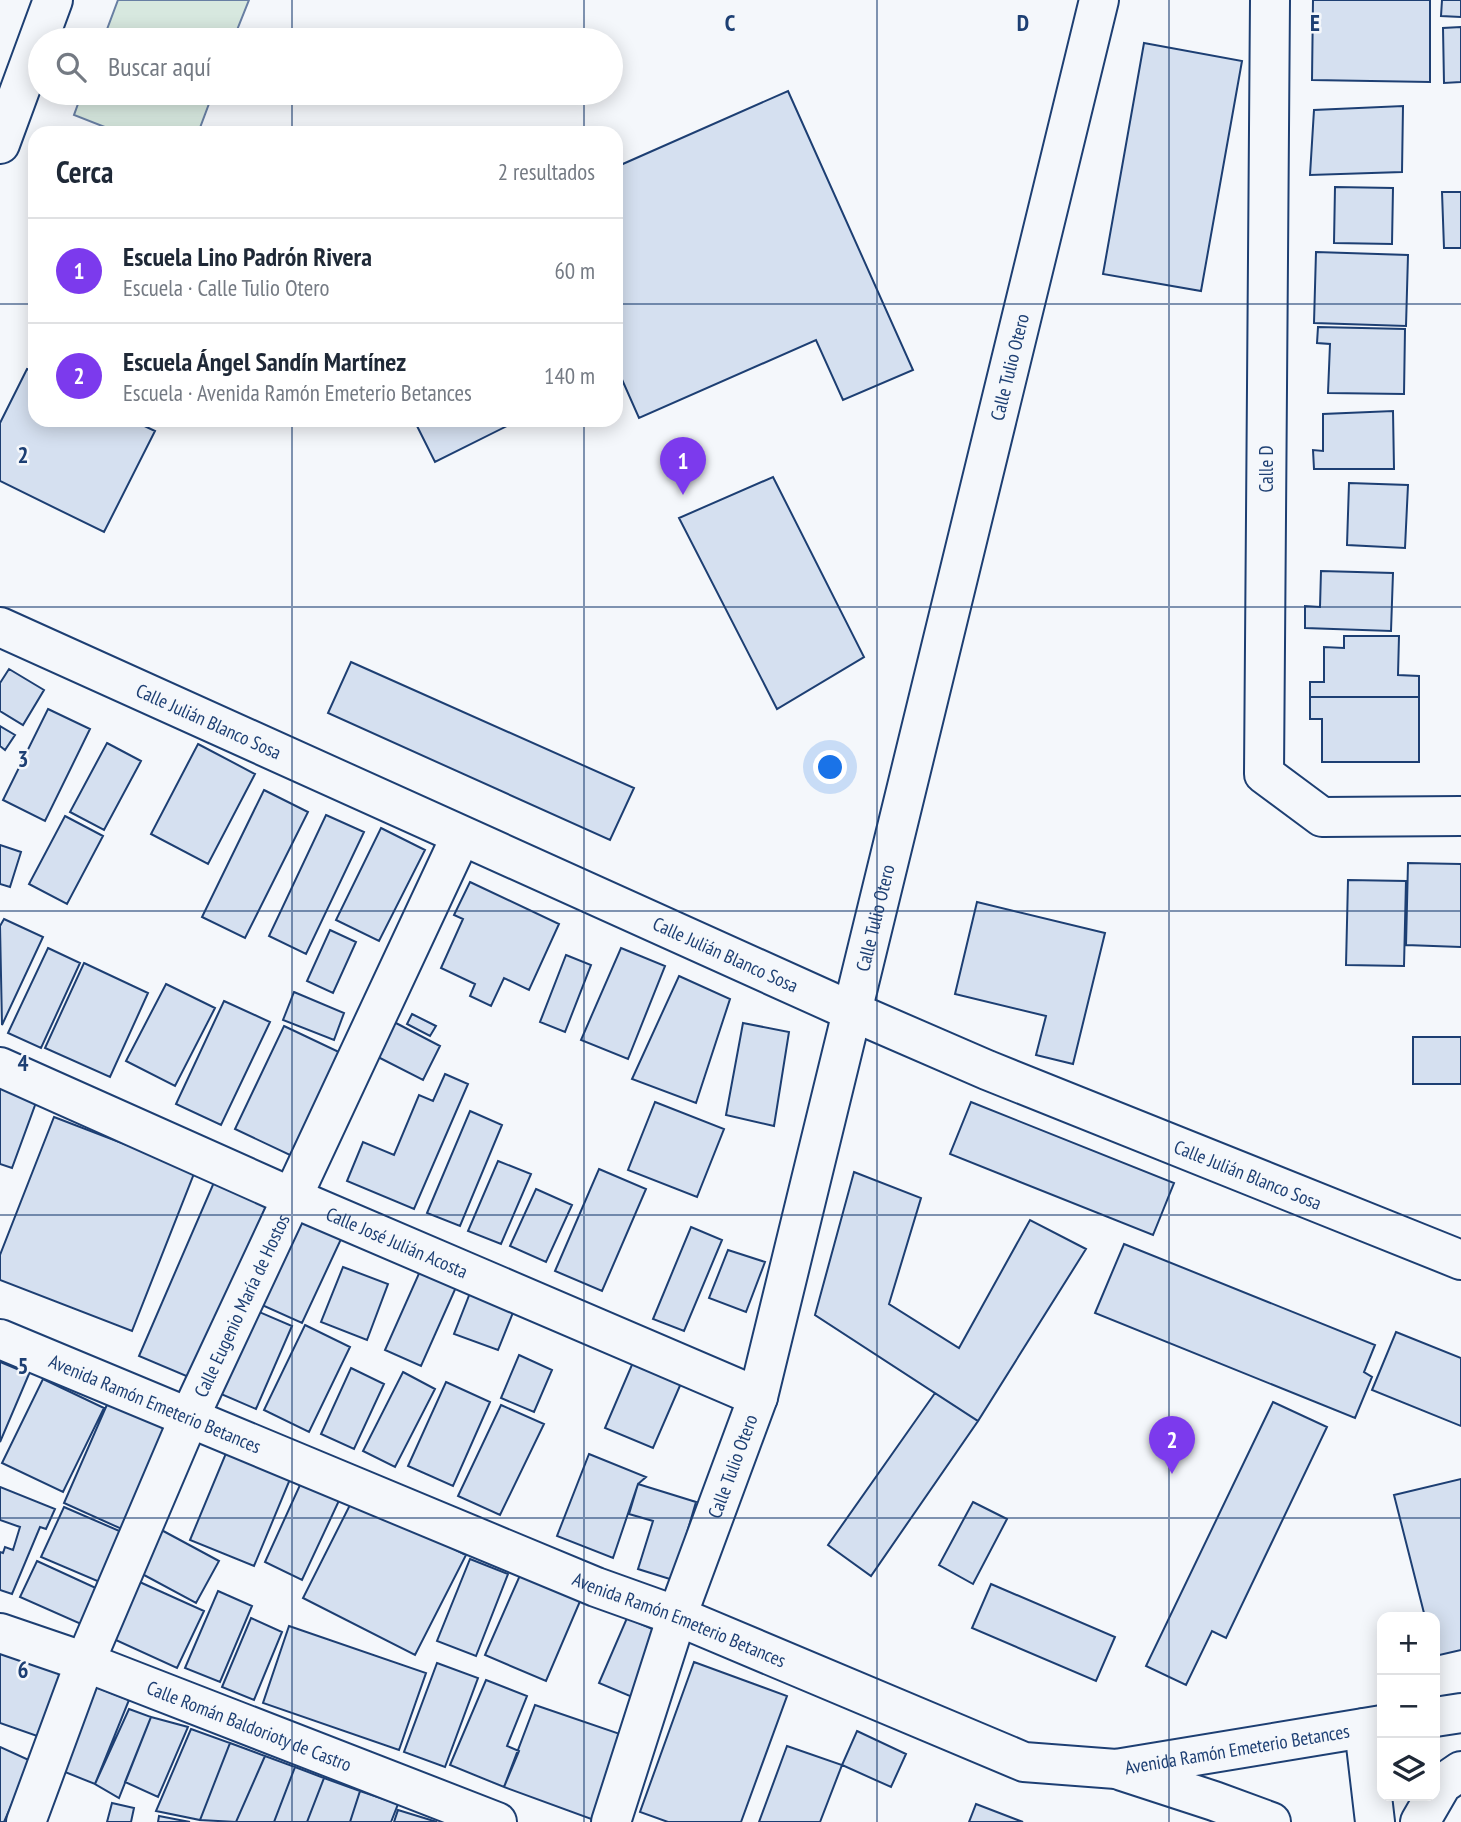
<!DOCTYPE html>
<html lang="es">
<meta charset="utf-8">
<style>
body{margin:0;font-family:"PT Sans Narrow",sans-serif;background:#f2f2f3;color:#1f2937}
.controls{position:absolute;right:21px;bottom:21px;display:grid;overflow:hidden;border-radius:14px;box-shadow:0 4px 18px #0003}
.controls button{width:63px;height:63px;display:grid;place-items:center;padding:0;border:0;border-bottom:2px solid #e0e1e3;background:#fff;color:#1f2937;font:35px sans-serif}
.you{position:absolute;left:831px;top:768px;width:24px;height:24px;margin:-18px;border:5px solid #fff;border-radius:50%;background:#1a73e8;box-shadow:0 0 0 10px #1a73e833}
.badge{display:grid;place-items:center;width:46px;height:46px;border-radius:50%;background:#7c3aed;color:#fff;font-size:23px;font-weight:700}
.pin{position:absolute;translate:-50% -58px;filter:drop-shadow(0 2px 4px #0008)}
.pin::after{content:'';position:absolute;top:37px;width:24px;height:21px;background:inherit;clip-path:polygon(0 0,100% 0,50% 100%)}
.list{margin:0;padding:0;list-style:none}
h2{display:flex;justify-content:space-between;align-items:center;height:91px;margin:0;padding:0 28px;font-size:30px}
h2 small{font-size:23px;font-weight:400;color:#747a83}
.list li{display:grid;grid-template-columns:46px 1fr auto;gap:21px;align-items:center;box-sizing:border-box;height:105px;padding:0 28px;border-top:2px solid #e0e1e3}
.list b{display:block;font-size:26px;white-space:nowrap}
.list p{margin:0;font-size:23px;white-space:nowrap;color:#747a83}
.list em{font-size:23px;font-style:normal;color:#747a83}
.icon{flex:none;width:38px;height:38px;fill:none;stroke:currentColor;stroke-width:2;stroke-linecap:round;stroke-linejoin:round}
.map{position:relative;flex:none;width:1461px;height:1822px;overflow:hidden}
.search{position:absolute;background:#fff;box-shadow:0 4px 18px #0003;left:28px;top:28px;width:595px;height:77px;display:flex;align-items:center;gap:18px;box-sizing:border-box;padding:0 24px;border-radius:38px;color:#747a83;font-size:26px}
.panel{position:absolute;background:#fff;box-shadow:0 4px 18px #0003;left:28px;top:126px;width:595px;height:301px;border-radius:21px}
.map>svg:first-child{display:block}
</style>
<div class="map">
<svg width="1461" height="1822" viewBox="0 0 1461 1822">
<rect width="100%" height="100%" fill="#f4f7fb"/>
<path fill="#d7e8df" stroke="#687fa3" stroke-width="2" d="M 118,0 L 249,0 L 233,40 L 103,40 Z
M 82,93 L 213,93 L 198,133 L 120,133 L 74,115 Z"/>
<path fill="#d5e0f0" stroke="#1d3f73" stroke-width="2" d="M 1313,0 L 1430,0 L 1430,82 L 1312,80 Z
M 1442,0 L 1461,0 L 1461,17 L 1441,16 Z
M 1461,27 L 1461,82 L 1444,83 L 1443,28 Z
M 1144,43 L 1242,61 L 1201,291 L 1103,274 Z
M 788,91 L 913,370 L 843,400 L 816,340 L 639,418 L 616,366 L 616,167 Z
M 1403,106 L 1402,172 L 1310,175 L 1314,110 Z
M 1335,187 L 1393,188 L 1392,244 L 1334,243 Z
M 1442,192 L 1461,192 L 1461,248 L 1444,248 Z
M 1316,252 L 1408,255 L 1406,326 L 1314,323 Z
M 1318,327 L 1405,329 L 1404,394 L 1328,393 L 1330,344 L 1317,343 Z
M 27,369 L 35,372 L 35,420 L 132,420 L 155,431 L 104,532 L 0,481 L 0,423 Z
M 1393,411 L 1394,469 L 1314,469 L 1313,450 L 1323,451 L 1323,414 Z
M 414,420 L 519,420 L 435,462 Z
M 773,477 L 864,657 L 777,709 L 679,518 Z
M 1349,483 L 1408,485 L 1405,548 L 1347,545 Z
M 1321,571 L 1393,573 L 1391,631 L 1305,628 L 1305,606 L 1320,607 Z
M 1344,636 L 1399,636 L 1398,675 L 1419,676 L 1419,697 L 1310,697 L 1310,682 L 1324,682 L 1324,647 L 1344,648 Z
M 351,662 L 634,788 L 610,840 L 328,713 Z
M 9,669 L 44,690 L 23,725 L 0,711 L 0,683 Z
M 1310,697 L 1419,697 L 1419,762 L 1322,762 L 1322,719 L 1310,719 Z
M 48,709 L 90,729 L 45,821 L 3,800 Z
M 0,726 L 15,735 L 5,750 L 0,746 Z
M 107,743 L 141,761 L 104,830 L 70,812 Z
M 198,744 L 255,774 L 208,864 L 151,834 Z
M 264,790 L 308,812 L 245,938 L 202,917 Z
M 326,815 L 364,832 L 306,954 L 269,936 Z
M 65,816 L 103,836 L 67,904 L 29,884 Z
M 381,828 L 425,850 L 379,941 L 336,920 Z
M 0,845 L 21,852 L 10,887 L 0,884 Z
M 1408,863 L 1461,864 L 1461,947 L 1406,945 Z
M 1348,880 L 1406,881 L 1404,966 L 1346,965 Z
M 470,882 L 559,924 L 529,990 L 504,978 L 491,1006 L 470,996 L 475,984 L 441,968 L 463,919 L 454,915 Z
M 977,902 L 1105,933 L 1073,1064 L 1036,1055 L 1046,1016 L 955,994 Z
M 4,919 L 43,937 L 2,1025 L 0,926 Z
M 330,930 L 356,942 L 333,993 L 307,981 Z
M 48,948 L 80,963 L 41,1048 L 8,1033 Z
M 621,948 L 665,966 L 628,1059 L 581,1040 Z
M 566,955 L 591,965 L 565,1032 L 540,1022 Z
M 84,963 L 148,993 L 110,1077 L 45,1048 Z
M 679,976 L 730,999 L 696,1103 L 632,1079 Z
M 166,984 L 215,1008 L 175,1086 L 126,1061 Z
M 294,992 L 344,1013 L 334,1040 L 283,1020 Z
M 224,1001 L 270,1022 L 221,1125 L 176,1104 Z
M 412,1014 L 436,1026 L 430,1036 L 407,1024 Z
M 394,1022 L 440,1046 L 423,1080 L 376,1056 Z
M 743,1023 L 789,1032 L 774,1126 L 726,1115 Z
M 284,1026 L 341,1053 L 292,1156 L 235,1129 Z
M 1413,1037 L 1461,1037 L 1461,1084 L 1413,1084 Z
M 445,1074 L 468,1084 L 414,1209 L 347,1181 L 363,1142 L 394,1155 L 419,1095 L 433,1101 Z
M 0,1084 L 38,1097 L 12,1168 L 0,1164 Z
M 655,1102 L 724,1129 L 697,1197 L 628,1170 Z
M 971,1102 L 1174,1183 L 1153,1235 L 950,1154 Z
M 470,1111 L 502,1125 L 460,1226 L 427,1213 Z
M 54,1117 L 195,1171 L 132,1331 L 0,1280 L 0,1255 Z
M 498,1161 L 531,1174 L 501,1244 L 468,1231 Z
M 599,1169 L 646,1189 L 602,1291 L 555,1271 Z
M 854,1172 L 921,1198 L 889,1304 L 959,1348 L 1030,1220 L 1086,1249 L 978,1421 L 815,1315 Z
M 215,1180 L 268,1202 L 191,1378 L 139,1356 Z
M 536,1189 L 572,1205 L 546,1262 L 510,1246 Z
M 293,1215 L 342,1237 L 302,1323 L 253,1301 Z
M 691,1227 L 722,1240 L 684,1331 L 653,1319 Z
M 1124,1244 L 1375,1345 L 1364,1372 L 1372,1377 L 1355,1418 L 1095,1313 Z
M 728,1250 L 765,1262 L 746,1312 L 709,1298 Z
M 343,1267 L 388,1284 L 367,1340 L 321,1322 Z
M 421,1269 L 457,1285 L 421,1366 L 385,1350 Z
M 470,1293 L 514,1310 L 498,1350 L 454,1334 Z
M 250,1308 L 292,1326 L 256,1409 L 214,1391 Z
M 305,1325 L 350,1347 L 309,1432 L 264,1410 Z
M 1396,1332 L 1461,1358 L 1461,1426 L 1372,1390 Z
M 519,1355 L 552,1370 L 534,1412 L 501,1398 Z
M 634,1360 L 682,1381 L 653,1448 L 605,1428 Z
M 0,1362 L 29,1374 L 0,1442 Z
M 351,1368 L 384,1384 L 354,1449 L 321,1434 Z
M 403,1372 L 435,1389 L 395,1467 L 363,1451 Z
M 43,1379 L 104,1408 L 63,1492 L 2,1463 Z
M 446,1382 L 490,1402 L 453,1486 L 408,1466 Z
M 935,1393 L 978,1421 L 871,1576 L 828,1545 Z
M 109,1400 L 170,1427 L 124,1530 L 64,1503 Z
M 1273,1402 L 1327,1427 L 1226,1638 L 1212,1631 L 1186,1685 L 1146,1666 Z
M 501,1405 L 544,1424 L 500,1515 L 458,1496 Z
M 229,1446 L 293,1472 L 254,1566 L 190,1540 Z
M 589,1454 L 646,1477 L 638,1484 L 613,1558 L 557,1536 Z
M 305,1474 L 343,1492 L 302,1580 L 265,1562 Z
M 1461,1479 L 1461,1650 L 1435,1656 L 1435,1617 L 1425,1617 L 1394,1495 Z
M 638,1484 L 696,1502 L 673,1580 L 638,1569 L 653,1521 L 629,1514 Z
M 0,1487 L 55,1509 L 46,1529 L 40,1527 L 12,1594 L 0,1590 L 0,1552 L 3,1553 L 5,1547 L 13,1550 L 20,1527 L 0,1520 Z
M 353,1499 L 466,1555 L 415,1655 L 303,1598 Z
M 973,1502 L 1007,1519 L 973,1584 L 939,1565 Z
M 64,1507 L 124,1533 L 102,1583 L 41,1557 Z
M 154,1526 L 219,1561 L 196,1603 L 131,1568 Z
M 470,1559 L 508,1574 L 476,1656 L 437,1641 Z
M 37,1561 L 98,1589 L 81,1624 L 20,1597 Z
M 521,1573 L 581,1599 L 546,1681 L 485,1655 Z
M 133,1579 L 204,1611 L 177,1668 L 107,1636 Z
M 991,1584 L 1115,1637 L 1096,1681 L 972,1628 Z
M 218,1591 L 252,1606 L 220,1682 L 185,1668 Z
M 251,1618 L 282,1632 L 254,1700 L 222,1687 Z
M 627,1618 L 664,1634 L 637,1699 L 599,1683 Z
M 289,1626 L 426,1673 L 399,1750 L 263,1703 Z
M 0,1648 L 63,1670 L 40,1737 L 0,1723 Z
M 694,1662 L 787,1696 L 741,1822 L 668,1822 L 640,1812 Z
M 437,1663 L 478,1678 L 445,1767 L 404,1752 Z
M 486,1680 L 527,1696 L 507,1746 L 519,1751 L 504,1787 L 450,1765 Z
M 88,1684 L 129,1700 L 95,1784 L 55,1768 Z
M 535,1705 L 623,1735 L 594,1820 L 504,1787 Z
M 129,1709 L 151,1717 L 119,1798 L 95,1784 Z
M 151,1717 L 188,1727 L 158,1797 L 125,1782 Z
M 191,1729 L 230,1743 L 200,1820 L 156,1811 Z
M 857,1731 L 906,1754 L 891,1787 L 842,1765 Z
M 230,1743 L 265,1756 L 236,1822 L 200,1820 Z
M 787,1746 L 842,1765 L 820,1822 L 759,1822 Z
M 0,1747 L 31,1761 L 4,1822 L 0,1822 Z
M 265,1756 L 295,1767 L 274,1822 L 236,1822 Z
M 295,1767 L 324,1778 L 307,1822 L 274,1822 Z
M 324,1778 L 360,1791 L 350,1822 L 307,1822 Z
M 360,1791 L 398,1804 L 391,1822 L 350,1822 Z
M 112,1803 L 134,1808 L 131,1822 L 107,1822 Z
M 976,1804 L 1023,1822 L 969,1822 Z
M 398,1810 L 437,1822 L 394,1822 Z
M 159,1816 L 190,1822 L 158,1822 Z"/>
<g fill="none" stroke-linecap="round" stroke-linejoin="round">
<defs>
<g id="minor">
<path d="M 1270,0 L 1264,774 L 1322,817 L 1461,816"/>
<path d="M 0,144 L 53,0"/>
<path id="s1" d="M 0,627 L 851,1011 L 987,1070 L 1461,1260"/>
<path id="s2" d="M 0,1067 L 291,1197 L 758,1397"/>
<path id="s3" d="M 0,1339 L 596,1587 L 677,1616 L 1024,1762 L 1116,1769 L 1382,1725"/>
<path id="s4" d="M 0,1633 L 85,1662 L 497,1822"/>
<path d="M 1435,1717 L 1461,1713"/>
<path d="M 1364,1728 L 1375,1822"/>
<path d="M 1122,1771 L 1214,1801 L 1271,1822"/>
<path id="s5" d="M 26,1822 L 85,1662 L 189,1418 L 461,836"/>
<path id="s6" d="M 611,1822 L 677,1616 L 758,1397 L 1099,0"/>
<path d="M 1420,1822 L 1442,1784 L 1461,1771"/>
</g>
</defs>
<use href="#minor" stroke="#1d3f73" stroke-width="42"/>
<use href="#minor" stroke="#f4f7fb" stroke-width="38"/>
</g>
<path fill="none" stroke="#1d3f73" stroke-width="2" stroke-opacity="0.55" d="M 292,0 L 292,40M 584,0 L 584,40M 877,0 L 877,1822M 1169,0 L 1169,1822M 292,93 L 292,133M 584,93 L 584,133M 0,304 L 35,304M 616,304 L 1461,304M 292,420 L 292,1822M 584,420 L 584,1822M 0,607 L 1461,607M 0,911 L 1461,911M 0,1215 L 1461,1215M 0,1518 L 1461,1518"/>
<g text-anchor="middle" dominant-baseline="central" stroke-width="5" stroke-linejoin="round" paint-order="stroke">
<g font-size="19" fill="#1d3f73" stroke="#f4f7fb">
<text stroke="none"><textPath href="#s6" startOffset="1510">Calle Tulio Otero</textPath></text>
<text transform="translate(1266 469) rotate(-90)">Calle D</text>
<text stroke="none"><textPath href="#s1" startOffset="229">Calle Julián Blanco Sosa</textPath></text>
<text stroke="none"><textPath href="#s6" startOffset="943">Calle Tulio Otero</textPath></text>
<text stroke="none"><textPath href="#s1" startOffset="796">Calle Julián Blanco Sosa</textPath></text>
<text stroke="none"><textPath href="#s1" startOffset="1363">Calle Julián Blanco Sosa</textPath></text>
<text stroke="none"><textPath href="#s2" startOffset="434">Calle José Julián Acosta</textPath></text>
<text stroke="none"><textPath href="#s5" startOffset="560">Calle Eugenio María de Hostos</textPath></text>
<text stroke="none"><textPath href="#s3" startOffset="168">Avenida Ramón Emeterio Betances</textPath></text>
<text stroke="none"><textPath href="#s6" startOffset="376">Calle Tulio Otero</textPath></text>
<text stroke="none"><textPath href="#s3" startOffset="735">Avenida Ramón Emeterio Betances</textPath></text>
<text stroke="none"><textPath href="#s4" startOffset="266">Calle Román Baldorioty de Castro</textPath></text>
<text stroke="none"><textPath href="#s3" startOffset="1323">Avenida Ramón Emeterio Betances</textPath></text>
</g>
</g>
<g font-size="23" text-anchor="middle" font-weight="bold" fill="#1d3f73" stroke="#f4f7fb" stroke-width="5" stroke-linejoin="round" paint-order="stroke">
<text x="730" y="31">C</text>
<text x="1023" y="31">D</text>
<text x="1315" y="31">E</text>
<text x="23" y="463">2</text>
<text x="23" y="767">3</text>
<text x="23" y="1071">4</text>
<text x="23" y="1374">5</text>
<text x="23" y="1678">6</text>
</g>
</svg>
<div class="controls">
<button>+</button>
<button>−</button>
<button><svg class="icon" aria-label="layers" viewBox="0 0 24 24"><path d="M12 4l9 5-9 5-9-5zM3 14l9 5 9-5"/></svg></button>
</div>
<div class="you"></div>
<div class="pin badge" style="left:683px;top:495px">1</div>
<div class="pin badge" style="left:1172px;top:1474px">2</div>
<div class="search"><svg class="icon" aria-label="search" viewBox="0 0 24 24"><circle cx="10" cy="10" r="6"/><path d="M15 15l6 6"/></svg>Buscar aquí</div>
<section class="panel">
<h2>Cerca<small>2 resultados</small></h2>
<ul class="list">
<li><span class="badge">1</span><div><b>Escuela Lino Padrón Rivera</b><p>Escuela · Calle Tulio Otero</p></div><em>60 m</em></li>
<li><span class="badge">2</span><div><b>Escuela Ángel Sandín Martínez</b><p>Escuela · Avenida Ramón Emeterio Betances</p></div><em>140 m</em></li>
</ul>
</section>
</div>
